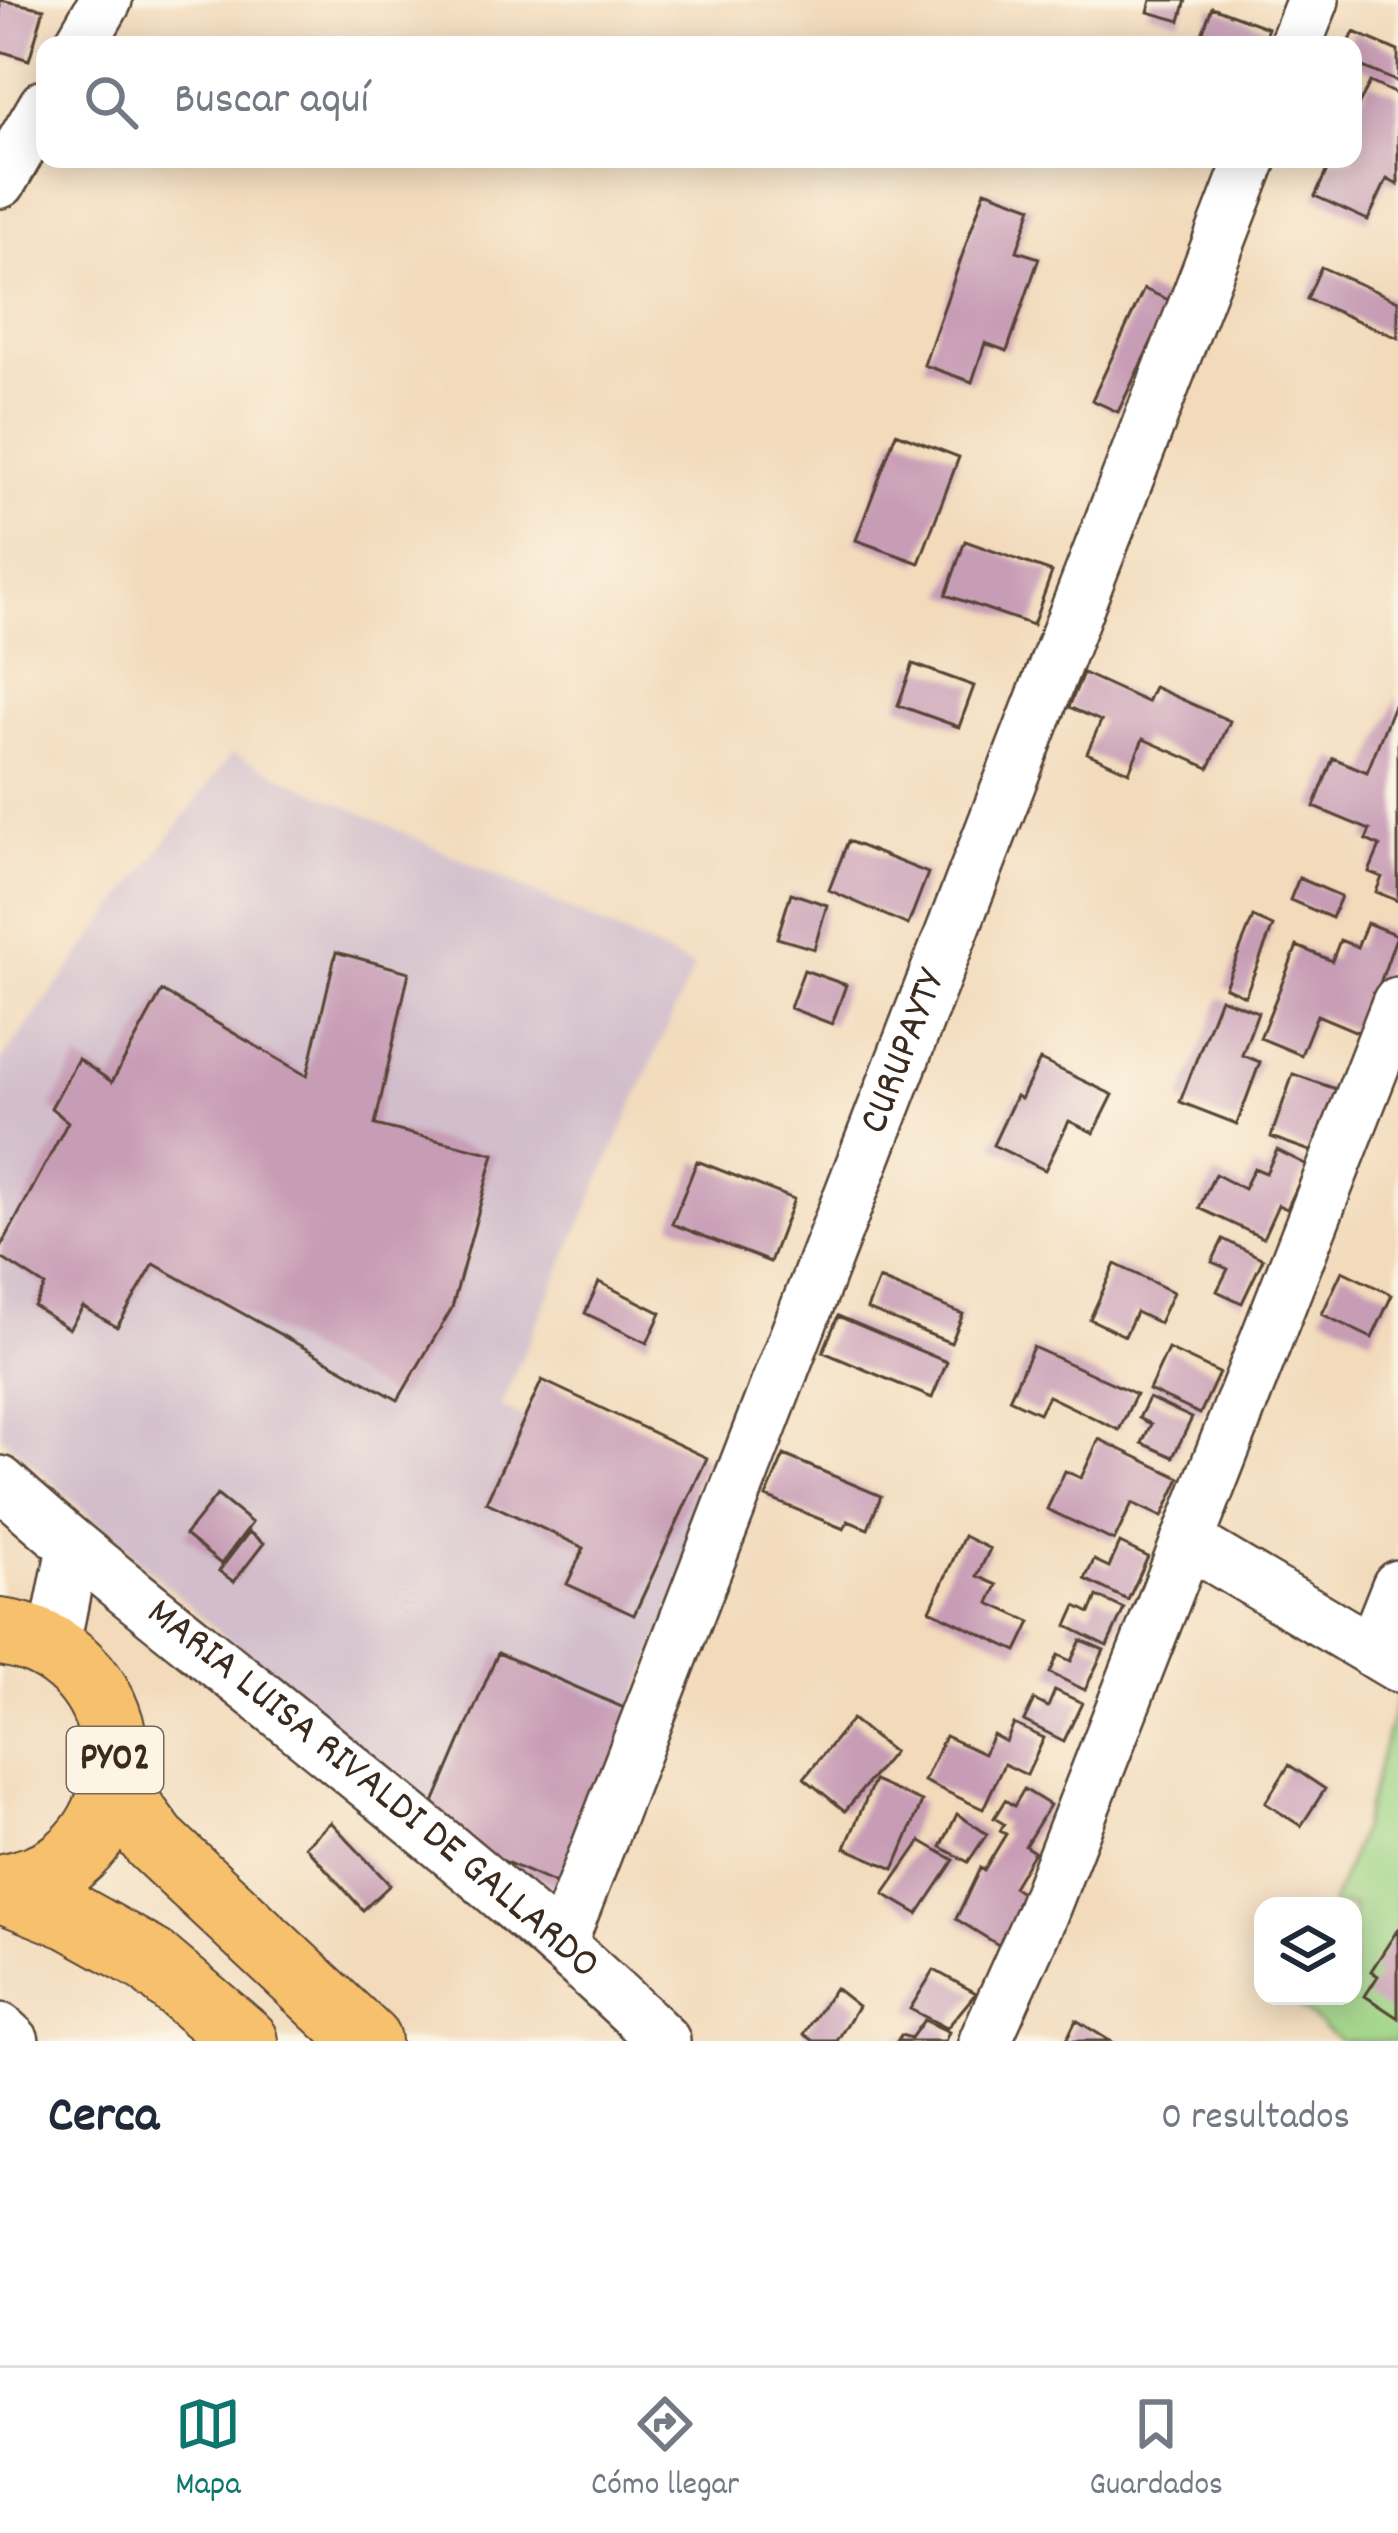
<!DOCTYPE html>
<html lang="es">
<meta charset="utf-8">
<style>
body{margin:0;font-family:Dekko,sans-serif;background:#f6f6f7;color:#1f2937}
.controls{position:absolute;right:36px;bottom:36px;display:grid;overflow:hidden;border-radius:24px;box-shadow:0 6px 30px #0003}
.controls button{width:108px;height:108px;display:grid;place-items:center;padding:0;border:0;border-bottom:3px solid #e0e1e3;background:#fff;color:#1f2937;font:60px sans-serif}
.list{margin:0;padding:0;list-style:none}
h2{display:flex;justify-content:space-between;align-items:center;height:156px;margin:0;padding:0 48px;font-size:51px}
h2 small{font-size:39px;font-weight:400;color:#747a83}
.icon{flex:none;width:66px;height:66px;fill:none;stroke:currentColor;stroke-width:2;stroke-linecap:round;stroke-linejoin:round}
.map{position:relative;flex:none;width:1398px;height:2041px;overflow:hidden}
.search{position:absolute;background:#fff;box-shadow:0 6px 30px #0003;left:36px;right:36px;top:36px;height:132px;display:flex;align-items:center;gap:30px;box-sizing:border-box;padding:0 42px;border-radius:24px;color:#747a83;font-size:45px}
.sheet{height:324px;background:#fff}
nav{display:flex;justify-content:space-around;align-items:center;box-sizing:border-box;height:168px;border-top:3px solid #e0e1e3;background:#fff;font-size:33px;color:#747a83}
nav a{display:grid;justify-items:center;gap:6px}
nav .on{color:#0f766e}
.map>svg:first-child{display:block}
</style>
<div class="map">
<svg width="1398" height="2041" viewBox="0 0 1398 2041">
<rect width="100%" height="100%" fill="#fcf5e5"/>
<filter id="ink" filterUnits="userSpaceOnUse"><feTurbulence type="fractalNoise" baseFrequency=".00833" numOctaves="2"/><feDisplacementMap in="SourceGraphic" scale="24" xChannelSelector="R" yChannelSelector="G"/><feConvolveMatrix kernelMatrix="1 2 1 2 8 2 1 2 1" color-interpolation-filters="sRGB"/></filter>
<filter id="wash" filterUnits="userSpaceOnUse"><feTurbulence type="fractalNoise" baseFrequency=".004" numOctaves="4" result="noise"/><feDisplacementMap in="SourceGraphic" scale="48" xChannelSelector="R" yChannelSelector="G"/><feGaussianBlur stdDeviation="2.7" result="paint"/><feColorMatrix in="noise" values="0 0 0 0 0 0 0 0 0 0 0 0 0 0 0 0 0 1.4 0 .05"/><feComposite in="paint" operator="in"/></filter>
<g filter="url(#wash)">
<rect width="100%" height="100%" fill="#f2dabb"/>
<path fill="#d1bdcb" d="M 232,753 L 694,967 L 500,1407 L 717,1499 L 544,1925 L 0,1435 L 0,1062 Z"/>
<path fill="#9ed485" stroke="#6c7f52" stroke-width="3" d="M 1398,1695 L 1398,2041 L 1341,2041 L 1292,2002 L 1294,1996 L 1353,1996 L 1353,1906 L 1331,1906 L 1361,1830 Z"/>
<g id="blocks">
<path fill="#c79cb5" d="M 0,0 L 44,9 L 29,60 L 0,51 Z
M 1151,0 L 1186,0 L 1180,21 L 1148,12 Z
M 1212,7 L 1268,28 L 1262,45 L 1198,45 Z
M 1354,32 L 1398,51 L 1398,82 L 1353,63 L 1353,45 L 1348,45 Z
M 1370,82 L 1398,95 L 1398,185 L 1387,179 L 1368,220 L 1315,196 L 1332,159 L 1353,159 L 1353,116 Z
M 985,190 L 1032,207 L 1017,251 L 1039,258 L 1007,351 L 985,343 L 972,382 L 924,365 Z
M 1321,267 L 1398,301 L 1398,338 L 1307,299 Z
M 1144,289 L 1171,301 L 1118,412 L 1092,400 Z
M 896,433 L 959,457 L 919,563 L 856,540 Z
M 965,541 L 1052,572 L 1033,625 L 946,595 Z
M 913,664 L 974,686 L 959,727 L 898,705 Z
M 1083,673 L 1147,702 L 1154,687 L 1230,721 L 1209,768 L 1143,739 L 1129,772 L 1087,753 L 1101,721 L 1069,707 Z
M 1398,695 L 1398,901 L 1376,892 L 1382,877 L 1369,872 L 1380,846 L 1366,840 L 1370,830 L 1314,807 L 1333,758 L 1367,772 Z
M 848,841 L 928,873 L 908,925 L 829,890 Z
M 1299,878 L 1341,896 L 1332,918 L 1290,900 Z
M 791,893 L 827,905 L 814,949 L 777,938 Z
M 1253,917 L 1273,926 L 1245,996 L 1225,987 Z
M 1367,923 L 1397,935 L 1362,1034 L 1317,1015 L 1301,1055 L 1260,1038 L 1297,946 L 1332,961 L 1340,940 L 1357,947 Z
M 336,952 L 409,972 L 375,1125 L 494,1154 L 452,1308 L 398,1400 L 154,1264 L 117,1327 L 83,1307 L 69,1329 L 34,1306 L 45,1286 L 0,1257 L 0,1249 L 68,1122 L 51,1108 L 78,1059 L 112,1082 L 162,991 L 307,1076 Z
M 804,970 L 846,985 L 832,1024 L 790,1008 Z
M 1220,998 L 1258,1012 L 1242,1055 L 1260,1062 L 1237,1124 L 1180,1102 Z
M 1040,1060 L 1113,1095 L 1094,1133 L 1069,1121 L 1045,1170 L 993,1145 L 1016,1096 L 1021,1099 Z
M 1293,1074 L 1336,1089 L 1313,1152 L 1271,1137 Z
M 1277,1150 L 1307,1165 L 1287,1209 L 1278,1205 L 1263,1238 L 1199,1208 L 1215,1174 L 1244,1189 L 1254,1168 L 1266,1173 Z
M 697,1161 L 794,1199 L 770,1262 L 672,1224 Z
M 1223,1239 L 1263,1259 L 1242,1303 L 1217,1291 L 1228,1269 L 1212,1262 Z
M 1115,1264 L 1173,1292 L 1159,1323 L 1136,1312 L 1125,1336 L 1090,1319 Z
M 1342,1271 L 1392,1295 L 1372,1338 L 1322,1314 Z
M 879,1279 L 963,1314 L 951,1343 L 867,1309 Z
M 599,1282 L 661,1313 L 647,1343 L 585,1313 Z
M 838,1316 L 947,1362 L 932,1398 L 823,1352 Z
M 1033,1347 L 1136,1394 L 1119,1430 L 1048,1396 L 1039,1413 L 1009,1399 Z
M 1168,1349 L 1219,1373 L 1200,1414 L 1149,1390 Z
M 542,1380 L 707,1458 L 634,1615 L 567,1584 L 584,1548 L 486,1502 Z
M 1149,1398 L 1192,1418 L 1173,1457 L 1142,1443 L 1151,1424 L 1139,1418 Z
M 1099,1439 L 1180,1478 L 1162,1517 L 1132,1503 L 1114,1541 L 1047,1509 L 1065,1471 L 1081,1478 Z
M 784,1455 L 881,1496 L 868,1529 L 848,1521 L 844,1529 L 766,1497 Z
M 217,1495 L 252,1523 L 221,1564 L 185,1535 Z
M 249,1532 L 264,1543 L 234,1582 L 219,1571 Z
M 964,1536 L 990,1549 L 977,1576 L 997,1585 L 989,1603 L 1031,1622 L 1017,1651 L 930,1610 Z
M 1120,1543 L 1148,1557 L 1128,1600 L 1085,1579 L 1094,1560 L 1109,1567 Z
M 1097,1596 L 1124,1609 L 1107,1646 L 1067,1626 L 1076,1606 L 1090,1613 Z
M 1081,1640 L 1104,1650 L 1085,1690 L 1050,1673 L 1058,1655 L 1071,1661 Z
M 498,1653 L 638,1714 L 563,1887 L 424,1826 Z
M 1055,1690 L 1082,1703 L 1064,1741 L 1024,1721 L 1034,1700 L 1048,1707 Z
M 852,1719 L 893,1752 L 845,1811 L 804,1778 Z
M 1014,1724 L 1044,1738 L 1027,1775 L 1004,1764 L 983,1809 L 924,1781 L 945,1736 L 984,1754 L 993,1735 L 1006,1742 Z
M 1289,1765 L 1325,1789 L 1301,1826 L 1265,1803 Z
M 874,1781 L 922,1802 L 894,1869 L 845,1848 Z
M 1024,1789 L 1050,1805 L 1025,1846 L 1034,1852 L 1013,1887 L 1026,1896 L 1000,1946 L 956,1919 L 980,1868 L 984,1870 L 1006,1834 L 1000,1831 L 1004,1824 L 994,1818 L 1005,1800 L 1014,1806 Z
M 957,1814 L 987,1834 L 968,1862 L 941,1847 Z
M 331,1822 L 390,1885 L 363,1910 L 305,1846 Z
M 921,1841 L 954,1860 L 918,1914 L 884,1894 Z
M 1398,1929 L 1398,2018 L 1365,1996 L 1378,1976 L 1371,1971 Z
M 934,1970 L 976,1993 L 947,2028 L 910,2009 Z
M 835,1988 L 858,2006 L 837,2041 L 814,2041 L 804,2034 Z
M 924,2020 L 949,2032 L 945,2041 L 897,2041 L 901,2035 L 911,2038 Z
M 1076,2020 L 1110,2041 L 1066,2041 Z"/>
</g>
</g>
<g filter="url(#ink)">
<use href="#blocks" fill-opacity="0" stroke="#564436" stroke-width="3"/>
<g fill="none" stroke-linecap="round" stroke-linejoin="round">
<defs>
<g id="minor">
<path d="M 80,45 L 106,0"/>
<path d="M 1295,45 L 1313,0"/>
<path d="M 0,182 L 45,105"/>
<path id="s1" d="M 0,1482 C 90,1564 187,1637 282,1714 C 412,1819 544,1925 664,2041"/>
<path d="M 1187,1541 L 1398,1666"/>
<path d="M 53,1649 L 73,1548"/>
<path d="M 1372,1651 L 1398,1586"/>
<path id="s2" d="M 560,1945 L 1251,159"/>
<path d="M 0,2029 L 13,2041"/>
<path d="M 985,2041 L 1039,1920 L 1398,1003"/>
</g>
<path id="highway" d="M 0,1632 C 114,1646 157,1787 68,1861 C 48,1877 24,1883 0,1888
M 116,1773 L 131,1810 L 155,1842 L 367,2041
M 0,1888 L 70,1916 L 151,1961 L 245,2041"/>
</defs>
<use href="#minor" stroke="#564436" stroke-width="56"/>
<use href="#highway" stroke="#564436" stroke-width="70"/>
<use href="#minor" stroke="#fff" stroke-width="51"/>
<use href="#highway" stroke="#f7c06c" stroke-width="66"/>
</g>
</g>
<g text-anchor="middle" dominant-baseline="central" stroke-width="10" stroke-linejoin="round" paint-order="stroke">
<rect fill="#fcf5e5" stroke="#75675a" stroke-width="3" x="67" y="1727" width="96" height="66" rx="9"/>
<g font-size="39" font-weight="bold" fill="#3b2a1e">
<text x="115" y="1760">PY02</text>
</g>
<g font-size="42" fill="#3b2a1e" stroke="#fcf5e5">
<text stroke="none"><textPath href="#s2" startOffset="957">CURUPAYTY</textPath></text>
<text stroke="none"><textPath href="#s1" startOffset="483">MARIA LUISA RIVALDI DE GALLARDO</textPath></text>
</g>
</g>
</svg>
<div class="controls">
<button><svg class="icon" aria-label="layers" viewBox="0 0 24 24"><path d="M12 4l9 5-9 5-9-5zM3 14l9 5 9-5"/></svg></button>
</div>
<div class="search"><svg class="icon" aria-label="search" viewBox="0 0 24 24"><circle cx="10" cy="10" r="6"/><path d="M15 15l6 6"/></svg>Buscar aquí</div>
</div>
<section class="sheet">
<h2>Cerca<small>0 resultados</small></h2>
<ul class="list">
</ul>
</section>
<nav>
<a class="on"><svg class="icon" aria-label="map" viewBox="0 0 24 24"><path d="M3 6l6-2 6 2 6-2v14l-6 2-6-2-6 2zM9 4v14M15 6v14"/></svg>Mapa</a>
<a><svg class="icon" aria-label="directions" viewBox="0 0 24 24"><path d="M12 3l9 9-9 9-9-9zM9 14v-3h6M13 9l2 2-2 2"/></svg>Cómo llegar</a>
<a><svg class="icon" aria-label="saved" viewBox="0 0 24 24"><path d="M7 4h10v16l-5-4-5 4z"/></svg>Guardados</a>
</nav>
